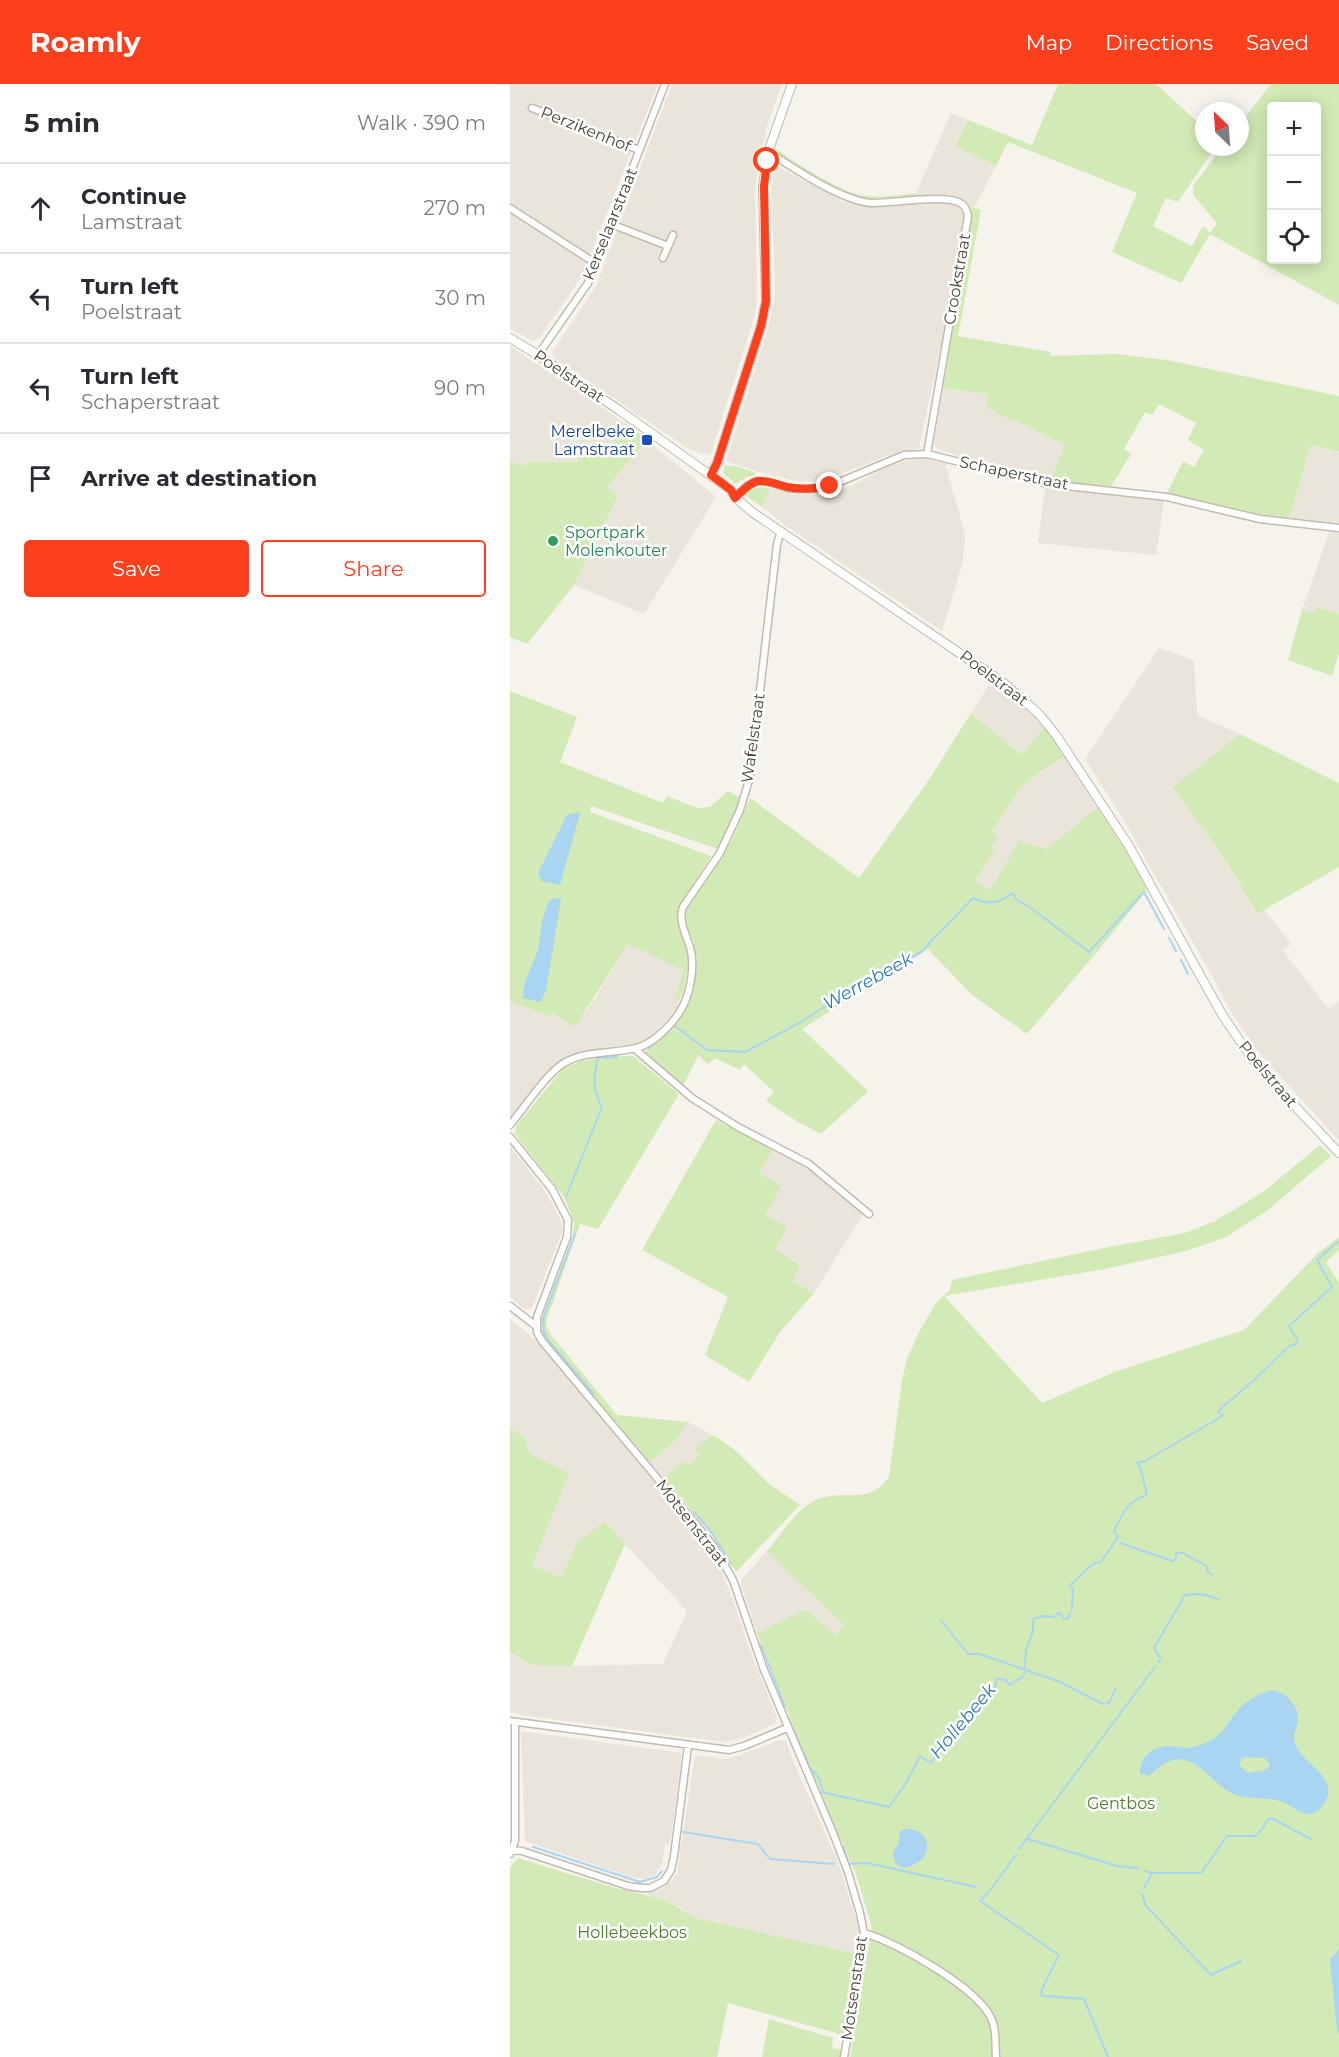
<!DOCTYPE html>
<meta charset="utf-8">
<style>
body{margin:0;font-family:Montserrat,sans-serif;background:#f2f2f3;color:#2b2b33}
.controls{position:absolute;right:18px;top:18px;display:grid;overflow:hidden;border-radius:6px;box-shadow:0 3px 15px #0003}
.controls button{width:54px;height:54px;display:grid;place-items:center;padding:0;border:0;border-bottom:2px solid #e1e1e2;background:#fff;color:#2b2b33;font:30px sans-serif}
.compass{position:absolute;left:685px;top:18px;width:54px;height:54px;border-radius:50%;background:#fff;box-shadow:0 3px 15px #0003;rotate:335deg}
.stop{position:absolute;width:18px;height:18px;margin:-14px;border:4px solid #fc3f1d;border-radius:50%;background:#fff}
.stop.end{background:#fc3f1d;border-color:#fff;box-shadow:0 2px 6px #0008}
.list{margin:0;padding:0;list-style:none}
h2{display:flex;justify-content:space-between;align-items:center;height:78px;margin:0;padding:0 24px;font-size:26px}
h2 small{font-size:20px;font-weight:400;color:#7c7c81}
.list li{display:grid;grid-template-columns:39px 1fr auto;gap:18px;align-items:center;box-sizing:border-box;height:90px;padding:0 24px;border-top:2px solid #e1e1e2}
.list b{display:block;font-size:22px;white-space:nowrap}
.list p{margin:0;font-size:20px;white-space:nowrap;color:#7c7c81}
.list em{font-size:20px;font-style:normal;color:#7c7c81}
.actions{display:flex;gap:12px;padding:18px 24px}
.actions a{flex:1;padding:14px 0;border:2px solid #fc3f1d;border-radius:6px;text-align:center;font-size:21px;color:#fc3f1d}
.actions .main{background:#fc3f1d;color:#fff}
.icon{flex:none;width:33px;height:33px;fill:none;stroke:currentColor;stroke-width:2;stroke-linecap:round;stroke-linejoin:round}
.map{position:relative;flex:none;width:829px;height:1973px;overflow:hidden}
header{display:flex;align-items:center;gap:36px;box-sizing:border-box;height:84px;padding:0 30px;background:#fc3f1d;color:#fff}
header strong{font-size:28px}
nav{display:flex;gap:33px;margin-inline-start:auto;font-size:21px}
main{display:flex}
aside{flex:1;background:#fff}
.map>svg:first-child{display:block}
</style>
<header>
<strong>Roamly</strong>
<nav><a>Map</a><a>Directions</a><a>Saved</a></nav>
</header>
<main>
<aside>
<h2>5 min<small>Walk · 390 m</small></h2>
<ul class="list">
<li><svg class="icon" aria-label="ahead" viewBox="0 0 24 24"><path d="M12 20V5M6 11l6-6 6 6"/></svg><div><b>Continue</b><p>Lamstraat</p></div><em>270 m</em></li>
<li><svg class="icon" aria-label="left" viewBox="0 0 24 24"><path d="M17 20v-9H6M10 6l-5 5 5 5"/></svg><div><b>Turn left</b><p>Poelstraat</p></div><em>30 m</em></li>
<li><svg class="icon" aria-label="left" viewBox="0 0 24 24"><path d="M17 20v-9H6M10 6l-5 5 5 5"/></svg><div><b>Turn left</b><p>Schaperstraat</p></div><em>90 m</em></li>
<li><svg class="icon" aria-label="arrive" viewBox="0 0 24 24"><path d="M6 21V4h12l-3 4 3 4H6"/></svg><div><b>Arrive at destination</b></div></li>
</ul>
<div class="actions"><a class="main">Save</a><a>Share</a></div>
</aside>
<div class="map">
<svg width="829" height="1973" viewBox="0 0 829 1973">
<rect width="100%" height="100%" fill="#f6f3ec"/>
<path fill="#eae5da" d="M 0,0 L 148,0 L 72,192 L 30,253 L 24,257 L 0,245 Z
M 162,0 L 272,0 L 257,42 L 245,103 L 247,213 L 245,230 L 200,372 L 180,366 L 43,273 L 42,268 L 86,202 Z
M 441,29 L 458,36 L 445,62 L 486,82 L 464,124 L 461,125 L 455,117 L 448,115 L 420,112 L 405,112 Z
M 265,81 L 334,118 L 356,123 L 422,118 L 438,119 L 450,124 L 455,130 L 456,136 L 448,182 L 409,364 L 385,369 L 322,393 L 303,397 L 287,397 L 249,388 L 216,377 L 258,245 L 264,218 L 265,195 L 261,107 Z
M 0,262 L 115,339 L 100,365 L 69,368 L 69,378 L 17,378 L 14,383 L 0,377 Z
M 433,304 L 477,310 L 487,330 L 507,337 L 555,361 L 540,396 L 484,383 L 427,365 L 424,360 Z
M 137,356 L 206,413 L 134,530 L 64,501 L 108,413 L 97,403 Z
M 801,361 L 829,367 L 829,439 L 779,434 Z
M 414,375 L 437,380 L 436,383 L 455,450 L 453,477 L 432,547 L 275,441 L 252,423 L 259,404 L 295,410 L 319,408 L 341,402 L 374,384 L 398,376 Z
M 535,404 L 654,417 L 646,471 L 528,459 Z
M 819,448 L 829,449 L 829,530 L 806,523 L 804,530 L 792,526 Z
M 649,564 L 684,576 L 687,631 L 730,650 L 664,703 L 715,775 L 746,830 L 754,825 L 781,860 L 773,867 L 819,925 L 829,917 L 829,1057 L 750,970 L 722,930 L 701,890 L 609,728 L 575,675 Z
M 481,598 L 504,612 L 536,641 L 513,671 L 461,629 Z
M 553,673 L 557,673 L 590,721 L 537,765 L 484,800 L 478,806 L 464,797 L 484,767 L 480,764 L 482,748 L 510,704 L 530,688 Z
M 118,860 L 173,886 L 166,912 L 167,914 L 170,914 L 168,922 L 161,932 L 137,957 L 125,962 L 96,963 L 62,971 L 50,977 L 0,1034 L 0,917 L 40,933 L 42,927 L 65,943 L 86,913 Z
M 0,1062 L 37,1110 L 50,1135 L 52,1141 L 52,1149 L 22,1223 L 16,1226 L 0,1213 Z
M 264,1063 L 288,1077 L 353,1130 L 304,1209 L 283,1197 L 290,1181 L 265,1166 L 255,1131 L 248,1090 Z
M 0,1235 L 29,1259 L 195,1458 L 208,1479 L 220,1508 L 241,1569 L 267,1634 L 265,1640 L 233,1654 L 213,1658 L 12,1631 L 0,1628 L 0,1568 L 22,1581 L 52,1582 L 153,1580 L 177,1527 L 94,1437 L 67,1459 L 51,1493 L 22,1482 L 59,1389 L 19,1369 L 15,1354 L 0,1344 Z
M 178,1338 L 203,1351 L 186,1365 L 191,1371 L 177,1382 L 173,1377 L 154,1394 L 140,1378 L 164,1358 Z
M 257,1467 L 335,1541 L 326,1552 L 295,1525 L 247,1549 L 231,1500 L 232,1495 Z
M 11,1647 L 172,1669 L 160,1759 L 159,1761 L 155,1761 L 152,1780 L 145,1791 L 135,1795 L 117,1792 L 15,1757 Z
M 269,1656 L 276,1657 L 283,1677 L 329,1781 L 349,1844 L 347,1870 L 181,1833 L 170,1823 L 136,1810 L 154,1804 L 160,1799 L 167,1789 L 185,1671 L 215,1675 L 230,1671 Z"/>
<path fill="#d2eab5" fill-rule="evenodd" d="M 548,0 L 646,0 L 694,44 L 694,63 L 705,63 L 668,118 L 656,114 L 643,142 L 682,162 L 693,142 L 700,149 L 707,139 L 683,111 L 683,102 L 712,63 L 730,63 L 730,40 L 761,0 L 829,0 L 829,221 L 700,150 L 671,199 L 602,168 L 627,109 L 498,58 L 486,82 L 445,62 L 458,36 L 522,61 ZM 806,22 L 806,176 L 762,176 L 762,22 Z
M 267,65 C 280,77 334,108 350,111 C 368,115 388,111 406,109 L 405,113 L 365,117 L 350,115 L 336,110 L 269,71 Z
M 464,124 L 471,126 L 448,252 L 541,268 L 540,272 L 606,270 L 657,276 L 829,312 L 829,367 L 801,361 L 779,434 L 746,430 L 657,409 L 673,377 L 684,383 L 694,366 L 678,356 L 686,339 L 649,320 L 642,331 L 635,328 L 614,365 L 621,370 L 600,404 L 540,396 L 555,361 L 507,337 L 486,330 L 486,327 L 478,325 L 477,310 L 433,304 L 462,132 L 461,125 Z
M 115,339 L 137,356 L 97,403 L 108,412 L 64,501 L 17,560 L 0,553 L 0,377 L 14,382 L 17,378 L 68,378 L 68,368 L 100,365 Z
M 215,381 L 229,383 L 246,389 L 245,391 L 237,393 L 226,400 L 213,389 Z
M 253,403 L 259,405 L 252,423 L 234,410 L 241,405 Z
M 806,523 L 829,530 L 829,569 L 822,592 L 778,576 L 792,526 L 804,529 Z
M 0,607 L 67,633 L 50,678 L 153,719 L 157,712 L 187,724 L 200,723 L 218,707 L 231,714 L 208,765 L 81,722 L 80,728 L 201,772 L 170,824 L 170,844 L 179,875 L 174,905 L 170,914 L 166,915 L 166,912 L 173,886 L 118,860 L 65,943 L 42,928 L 41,933 L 0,917 Z
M 461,629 L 512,671 L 536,641 L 557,673 L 553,673 L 530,688 L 510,704 L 482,748 L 488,753 L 480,764 L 485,766 L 465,797 L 478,806 L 484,800 L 509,757 L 537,765 L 590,721 L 638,805 L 587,868 L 517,950 L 461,910 L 418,865 L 292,945 L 358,1007 L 311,1050 L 288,1038 L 256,1017 L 264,1008 L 234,980 L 230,986 L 205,974 L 198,980 L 188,971 L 173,1002 L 136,968 L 138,964 L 168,933 L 184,886 L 184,857 L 175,842 L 175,829 L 178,823 L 212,774 L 224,752 L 240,714 L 349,794 L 418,697 Z
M 730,650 L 829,699 L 829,783 L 747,830 L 715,775 L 663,703 Z
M 113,972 L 123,972 L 169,1010 L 88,1145 L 70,1140 L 37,1235 L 36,1242 L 41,1251 L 107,1331 L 178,1338 L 164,1358 L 140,1378 L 43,1265 L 32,1247 L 31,1236 L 63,1151 L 64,1138 L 54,1113 L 5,1050 L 6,1042 L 52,986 C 70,974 92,974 113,972 Z
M 206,1036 L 264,1063 L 249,1089 L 271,1103 L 255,1131 L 277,1143 L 265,1166 L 290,1181 L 283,1197 L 304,1209 L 270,1248 L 239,1298 L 195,1271 L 218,1213 L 132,1166 Z
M 810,1061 L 821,1072 L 758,1126 L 714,1154 L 676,1167 L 595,1185 L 434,1212 L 532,1319 L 607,1287 L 734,1246 L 808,1169 L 829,1153 L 829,1166 L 816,1178 L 829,1199 L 829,1973 L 490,1973 L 489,1943 L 484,1947 L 485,1973 L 340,1973 L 362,1843 L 346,1790 L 301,1687 L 247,1549 L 295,1525 L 326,1552 L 334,1541 L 257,1467 C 271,1451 286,1425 306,1416 C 335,1403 356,1424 379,1393 L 392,1296 L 397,1275 L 409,1248 L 426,1219 L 440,1206 L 442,1196 L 599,1163 L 675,1149 L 705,1137 L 753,1108 Z
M 0,1344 L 15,1354 L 19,1369 L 59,1389 L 22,1482 L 51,1493 L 67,1459 L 94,1437 L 115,1460 L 62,1582 L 22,1581 L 0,1568 Z
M 203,1351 L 225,1366 L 258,1399 L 290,1421 L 226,1488 L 202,1451 L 154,1394 L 173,1377 L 178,1381 L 190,1371 L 185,1365 Z
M 9,1774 C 40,1784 72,1794 103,1803 C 131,1811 158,1812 181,1833 L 347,1870 L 333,1951 L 218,1919 L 207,1973 L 0,1973 L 0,1783 Z
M 259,1935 L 323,1954 L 322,1964 L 333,1966 L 332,1973 L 252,1973 Z"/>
<path fill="#a9d4f2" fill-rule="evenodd" d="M 63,729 L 70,729 L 50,801 L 31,797 L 28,789 L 57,731 Z
M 51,814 L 36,906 L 30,918 L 13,914 C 12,897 24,881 28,865 C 33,845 29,834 41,815 Z
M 761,1606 C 776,1608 789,1621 788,1637 C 787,1645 782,1651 785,1659 C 791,1680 827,1690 816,1716 C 814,1721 809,1727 804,1729 C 794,1733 784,1723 775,1719 C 759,1712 742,1716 726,1711 C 703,1704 688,1667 660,1677 C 650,1680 646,1688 638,1692 L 630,1689 C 629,1677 639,1665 652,1663 C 660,1661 671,1664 680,1664 C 685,1663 692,1660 698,1658 C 712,1652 719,1636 729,1625 C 738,1615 749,1610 761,1606 ZM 735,1673 L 755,1674 L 760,1681 C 756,1689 746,1687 738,1689 L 729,1681 L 731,1675 Z
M 394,1745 C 424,1743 426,1779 393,1784 L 385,1779 L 383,1768 L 389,1759 L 390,1748 Z
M 829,1865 L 829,1950 L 827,1946 L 820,1876 Z"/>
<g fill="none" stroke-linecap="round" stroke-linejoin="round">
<path stroke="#a9d4f2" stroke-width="2" d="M 659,854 L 666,867
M 671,876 L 678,890
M 157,948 L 164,941 L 197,966 L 235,968 L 291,938 L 364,891 L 410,869 L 463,814 C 478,821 489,820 502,809 L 507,816 L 521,824 L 579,868 L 634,808 L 654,845
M 139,964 L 149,955
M 56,1113 L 92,1023 C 82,1006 83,993 88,974 L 107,973
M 65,1150 L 33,1235 L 34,1249 L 38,1256 L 83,1309
M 184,1428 L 202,1449 L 221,1480
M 610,1459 L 663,1477 L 666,1475 L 666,1469 L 673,1469 L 698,1483 L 697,1487 L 702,1491
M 562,1524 L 563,1506 L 560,1501 L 583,1480 L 591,1478 L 608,1453 L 604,1447 C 612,1430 619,1416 637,1411 L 630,1382 L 627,1379 L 635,1377 L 711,1333 L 713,1331 L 708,1328 L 709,1326 L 743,1297 L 779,1262 L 787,1260 L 788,1257 L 779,1242 L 822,1203 L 807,1176 L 829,1157
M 431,1536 L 458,1570 L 470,1570 L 550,1598 L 593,1620 L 599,1619 L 606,1604
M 251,1561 L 275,1623
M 648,1578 L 651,1575 L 644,1564 L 675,1511 C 688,1509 697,1510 709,1516
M 514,1590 L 516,1566 L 523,1547 L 523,1535 L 533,1532 L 543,1533 L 549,1529 L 555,1535 L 558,1535 L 561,1527
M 278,1633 L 298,1680
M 300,1684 L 309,1694 L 313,1707
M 311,1708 L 379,1723 L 396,1699 L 410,1672 L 421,1679 L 449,1639 L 459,1632 L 485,1603 L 487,1595 L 496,1596 L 499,1601 L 513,1593
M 314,1719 L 329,1755
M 173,1748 L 248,1760 L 260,1775 L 324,1780
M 518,1755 L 607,1782 L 628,1784
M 23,1763 L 130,1798 L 147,1793 L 152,1787
M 333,1763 L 339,1780 L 357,1779 L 466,1803
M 509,1765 L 645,1583
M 506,1771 L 478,1809 L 470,1817 L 549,1871 L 532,1905 L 531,1911 L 534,1912 L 574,1915 L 598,1973
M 634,1787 L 642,1789 L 691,1789 L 717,1752 L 745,1752 L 748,1750 L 759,1735 L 763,1735 L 801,1755
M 634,1804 L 642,1789
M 632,1810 L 636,1822 L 701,1891 L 731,1877"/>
<defs>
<path id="minor" d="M 22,24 L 129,66
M 258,68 C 286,85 329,116 361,119 C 381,120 436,109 452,120 C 456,123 457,128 458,132 L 417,370
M 0,124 L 85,179
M 101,140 L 158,162
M 153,174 L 163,151
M 28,271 L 78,199 L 155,0
M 225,413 L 237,402 L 246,397 L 259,398 L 278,404 L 299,405 L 320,402 L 394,371 L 417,370 L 538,400 L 657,413 L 750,435 L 829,444
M 125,965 L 182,1014 L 228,1043 L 299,1080 L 359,1130
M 0,1041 C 14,1024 37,989 54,979 C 77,966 102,970 126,964 C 144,960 165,938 173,922 C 181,906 185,880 180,863 C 176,850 168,837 173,823 L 210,769 L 230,726 L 240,693 L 267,460 L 271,447
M 0,1053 L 42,1105 L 58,1136 L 57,1153 L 27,1233 L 27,1248 L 32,1257 L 189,1444 L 204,1463 L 223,1496 L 254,1586 L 323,1749 L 338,1788 L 350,1829 L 354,1849 L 352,1872 L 334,1973
M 0,1222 L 26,1242
M 0,1637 L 219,1666 L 234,1662 L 277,1644
M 0,1766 L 12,1767 L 118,1802 L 132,1804 L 140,1804 L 154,1797 L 161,1786 L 164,1772 L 178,1662
M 0,1770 L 5,1757 L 5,1638
M 354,1849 C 386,1858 464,1902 480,1932 C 487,1944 485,1960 486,1973"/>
<path id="tertiary" d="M 0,254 L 28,271 L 109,326 L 221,406 L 225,413 L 242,428 L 495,600 L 529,630 L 546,651 L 619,762 L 691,893 L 713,932 L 734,963 L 751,986 L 829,1069
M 201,391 L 207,379 L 251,242 L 256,217 L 253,102 L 258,68 L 282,0"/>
</defs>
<use href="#minor" stroke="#c2bbae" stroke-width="9"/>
<use href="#tertiary" stroke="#c2bbae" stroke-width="10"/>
<use href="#minor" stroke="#fff" stroke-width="6"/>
<use href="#tertiary" stroke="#fff" stroke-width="8"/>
</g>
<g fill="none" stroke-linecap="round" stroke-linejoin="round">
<path stroke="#fc3f1d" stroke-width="8" d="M 257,77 L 254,102 L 256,217 L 251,242 L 207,379 L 201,391 L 221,406 L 225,414 C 232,407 239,399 248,397 C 258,396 268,401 277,403 C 291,406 306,405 320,402"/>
</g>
<rect fill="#1a4fb4" stroke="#fff" stroke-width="2" x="131" y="350" width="12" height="12" rx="3"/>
<circle fill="#2e9e5b" stroke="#fff" stroke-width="2" cx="43" cy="457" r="6"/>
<g text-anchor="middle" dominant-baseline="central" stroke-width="5" stroke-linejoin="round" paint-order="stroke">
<g font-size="16" fill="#4b4439" stroke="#fff">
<text transform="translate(76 45) rotate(22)">Perzikenhof</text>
<text transform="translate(100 140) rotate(-68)">Kerselaarstraat</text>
<text transform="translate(447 195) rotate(-80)">Crookstraat</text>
<text transform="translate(59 292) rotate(34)">Poelstraat</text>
<text transform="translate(504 389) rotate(12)">Schaperstraat</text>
<text transform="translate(484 594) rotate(37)">Poelstraat</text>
<text transform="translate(243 654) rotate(-82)">Wafelstraat</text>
<text transform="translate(758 990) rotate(50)">Poelstraat</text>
<text transform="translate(182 1439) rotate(52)">Motsenstraat</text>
<text transform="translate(344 1904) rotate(-82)">Motsenstraat</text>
</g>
<g font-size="16" fill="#164399" stroke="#fff" text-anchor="end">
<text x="125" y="347">Merelbeke<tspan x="125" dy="18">Lamstraat</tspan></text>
</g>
<g font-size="16" fill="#27864d" stroke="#fff" text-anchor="start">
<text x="55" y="448">Sportpark<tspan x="55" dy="18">Molenkouter</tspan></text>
</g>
<g font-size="16" fill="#4a7f2a" stroke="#fff">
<text x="611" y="1719">Gentbos</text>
<text x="122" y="1848">Hollebeekbos</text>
</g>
<g font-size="18" font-style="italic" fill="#2e7ab2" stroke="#fff">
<text transform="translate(358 897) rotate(-29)">Werrebeek</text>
<text transform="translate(453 1637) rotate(-50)">Hollebeek</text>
</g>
</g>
</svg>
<div class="controls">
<button>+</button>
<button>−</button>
<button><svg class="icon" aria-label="locate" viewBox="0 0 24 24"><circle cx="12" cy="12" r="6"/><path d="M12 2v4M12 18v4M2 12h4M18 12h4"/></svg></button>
</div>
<svg class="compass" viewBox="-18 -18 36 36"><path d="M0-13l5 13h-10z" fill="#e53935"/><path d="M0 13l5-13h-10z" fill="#7c7c81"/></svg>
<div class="stop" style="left:257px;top:77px"></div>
<div class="stop end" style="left:320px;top:402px"></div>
</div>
</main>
